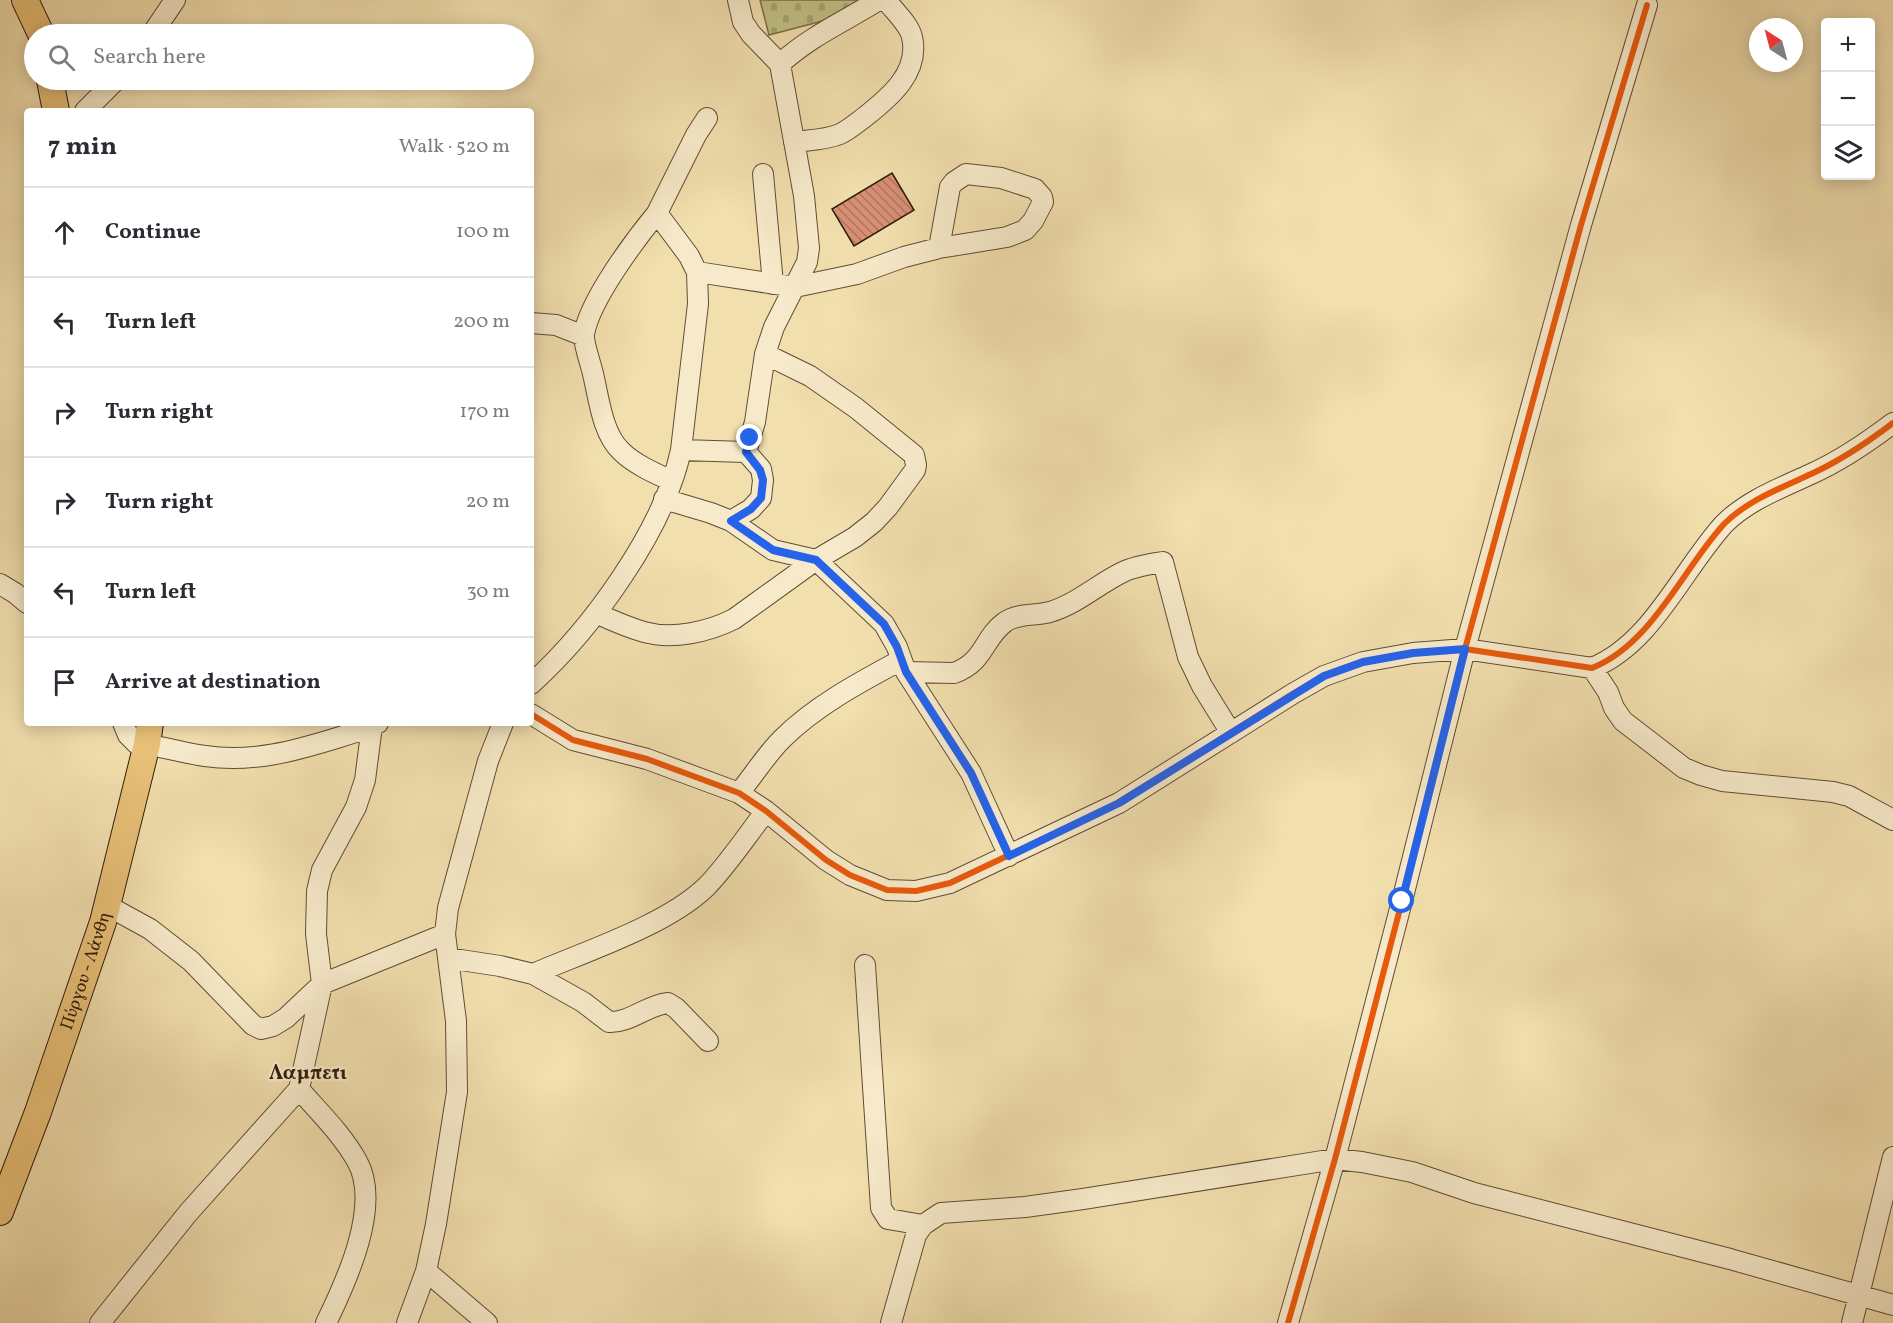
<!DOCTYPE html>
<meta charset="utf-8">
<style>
body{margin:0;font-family:Vollkorn,serif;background:#f2f2f3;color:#2b2b33}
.controls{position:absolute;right:18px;top:18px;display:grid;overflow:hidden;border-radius:6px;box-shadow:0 3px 15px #0003}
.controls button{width:54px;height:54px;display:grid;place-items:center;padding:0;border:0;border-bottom:2px solid #e1e1e2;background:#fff;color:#2b2b33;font:30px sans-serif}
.compass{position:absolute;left:1749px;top:18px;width:54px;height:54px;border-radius:50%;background:#fff;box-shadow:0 3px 15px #0003;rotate:324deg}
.stop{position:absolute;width:18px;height:18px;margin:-14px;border:4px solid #2563eb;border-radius:50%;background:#fff}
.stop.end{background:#2563eb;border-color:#fff;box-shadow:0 2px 6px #0008}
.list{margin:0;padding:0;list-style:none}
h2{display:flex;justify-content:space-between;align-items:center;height:78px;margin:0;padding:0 24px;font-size:26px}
h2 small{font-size:20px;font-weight:400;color:#7c7c81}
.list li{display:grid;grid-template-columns:39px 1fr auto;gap:18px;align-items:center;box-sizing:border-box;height:90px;padding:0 24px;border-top:2px solid #e1e1e2}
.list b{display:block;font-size:22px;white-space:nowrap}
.list em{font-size:20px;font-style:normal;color:#7c7c81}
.icon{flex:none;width:33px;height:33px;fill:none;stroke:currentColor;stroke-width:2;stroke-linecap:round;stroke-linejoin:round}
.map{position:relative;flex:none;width:1893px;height:1323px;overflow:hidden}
.search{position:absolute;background:#fff;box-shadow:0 3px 15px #0003;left:24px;top:24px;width:510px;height:66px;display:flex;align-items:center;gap:15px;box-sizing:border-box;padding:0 21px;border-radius:33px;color:#7c7c81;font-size:22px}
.panel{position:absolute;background:#fff;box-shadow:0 3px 15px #0003;left:24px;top:108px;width:510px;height:618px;border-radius:6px}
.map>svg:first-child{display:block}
</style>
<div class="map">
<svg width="1893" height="1323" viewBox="0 0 1893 1323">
<defs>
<pattern id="cemetery-stones" width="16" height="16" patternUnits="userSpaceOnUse" patternTransform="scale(1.5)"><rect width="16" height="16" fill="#c1c085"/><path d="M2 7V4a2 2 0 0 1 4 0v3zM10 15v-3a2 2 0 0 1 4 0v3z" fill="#a6a472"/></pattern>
<pattern id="building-back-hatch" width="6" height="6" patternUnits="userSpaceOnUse" patternTransform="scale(1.5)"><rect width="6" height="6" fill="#d78f76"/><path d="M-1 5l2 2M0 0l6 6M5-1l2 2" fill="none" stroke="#af745f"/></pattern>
</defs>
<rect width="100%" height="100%" fill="#f2dfae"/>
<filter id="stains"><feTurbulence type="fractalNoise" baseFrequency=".00333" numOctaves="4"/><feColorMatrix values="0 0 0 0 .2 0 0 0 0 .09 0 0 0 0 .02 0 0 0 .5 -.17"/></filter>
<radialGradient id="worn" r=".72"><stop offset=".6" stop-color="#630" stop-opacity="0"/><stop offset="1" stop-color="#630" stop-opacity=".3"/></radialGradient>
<path fill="url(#cemetery-stones)" stroke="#786e48" stroke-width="1.5" d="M 760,0 L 860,0 L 830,19 L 769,35 Z"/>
<path fill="url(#building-back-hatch)" stroke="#2f1b0c" stroke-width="1.5" d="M 892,173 L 914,210 L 854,246 L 832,209 Z"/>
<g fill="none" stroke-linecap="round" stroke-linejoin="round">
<defs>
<path id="minor" d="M 152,34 L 175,0
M 780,64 C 809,37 845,21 879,0
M 85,111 L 116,80
M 794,142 C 809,140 826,140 840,134 C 849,130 858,122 866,116 C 890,97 920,72 912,37 C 909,24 894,11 886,0
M 763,174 L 773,284
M 657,213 C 634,241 590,300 584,334 C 583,343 591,364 593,374 C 599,398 602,433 621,451 C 634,464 654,473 672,481
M 697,272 L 795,287 L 857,274 L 904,257 L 939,248 L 1007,237 L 1025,230 L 1033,221 L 1043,202 L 1042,197 L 1035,189 L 1001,178 L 966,174 L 954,182 L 950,187 L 939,248
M 531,323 L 556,325 L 584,336
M 681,450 L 698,304 L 697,272 L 689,256 L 657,213 L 696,135 L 707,118
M 664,499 L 711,513 L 731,521 L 773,550 L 816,560 L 884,624 L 897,647 L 906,672 L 971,773 L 1009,856
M 731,521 L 751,509 L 761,498 L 763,480 L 761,469 L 746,452
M 0,584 L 15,593 L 27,603
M 596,613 C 611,620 627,627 644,632 C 673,640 708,632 734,619 L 816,560 L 855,537 L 874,522 L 888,507 L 915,470 L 916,465 L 914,455 L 856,408 L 810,376 L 765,354
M 1592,668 L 1608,692 L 1614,708 L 1623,721 L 1684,768 L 1701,775 L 1722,781 L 1833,792 L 1849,796 L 1893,820
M 906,672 L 954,673 C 985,662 983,638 1005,622 C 1018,613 1035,616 1050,612 C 1077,604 1098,584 1123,572 C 1135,566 1150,564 1163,562 L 1188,657 L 1202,686 L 1231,733
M 531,684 C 591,630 664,530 681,450 L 746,452 L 755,422 L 765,354 L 774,327 L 807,262 L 809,248 L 804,196 L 780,64 L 751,34 L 743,22 L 738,0
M 531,714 L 573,740 L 647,759 L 739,793 L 766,811 L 826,860 L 850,875 L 887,890 L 916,891 L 950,883 L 1119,803 L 1294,693 L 1324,676 L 1363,662 L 1413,653 L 1465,649 L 1592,668 C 1652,644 1682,570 1724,524 C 1748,500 1781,488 1811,474 C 1840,461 1868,442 1893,423
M 123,723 L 128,735 L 137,744 C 160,745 182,753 205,756 C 252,763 295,751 340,737 C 353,733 366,729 378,723
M 739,793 C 753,776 766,755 782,739 C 815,706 860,682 901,660
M 108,906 L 150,929 L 191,961 L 253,1025 L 261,1029 L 273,1026 L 286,1018 L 322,984 L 445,934
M 448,958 L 500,966 L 533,974 L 583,1002 L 609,1022 C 630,1023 647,1005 668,1003 L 676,1008 L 708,1041
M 865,965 L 881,1208 L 888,1219 L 923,1225
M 533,974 C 584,952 667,925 706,887 C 726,867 748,834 766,811
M 299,1089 C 319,1112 342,1134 357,1161 C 382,1205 346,1282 326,1323
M 426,1271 L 487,1323
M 100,1323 L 188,1213 L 299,1089 L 322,984 L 316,934 L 317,891 L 322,870 L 356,807 L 365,780 L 372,726
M 407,1323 L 426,1271 L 436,1224 L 457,1092 L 456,1021 L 445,934 L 448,908 L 488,761 L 503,723
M 891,1323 L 916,1235 L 923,1225 L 941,1213 L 1025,1207 L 1083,1199 L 1335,1159 L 1362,1162 L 1412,1172 L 1474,1193 L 1730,1259 L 1893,1305
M 1288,1323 L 1335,1159 L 1402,901 L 1465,649 L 1581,225 L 1647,5
M 1852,1323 L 1893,1157"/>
<g id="major">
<path d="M 25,0 L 41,34"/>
<path d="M 50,80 L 56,111"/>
<path id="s1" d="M 0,1212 L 38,1112 L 103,922 L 147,744 L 150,723"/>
</g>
</defs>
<use href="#minor" stroke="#604c34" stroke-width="22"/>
<use href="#major" stroke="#2f1b0c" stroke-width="28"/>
<use href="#minor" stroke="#f7eaca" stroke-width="20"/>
<use href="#major" stroke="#e9c077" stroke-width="26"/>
<defs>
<path id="cycleway" d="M 531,714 L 573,740 L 647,759 L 739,793 L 766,811 L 826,860 L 850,875 L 887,890 L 916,891 L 950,883 L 1119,803 L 1294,693 L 1324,676 L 1363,662 L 1413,653 L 1465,649 L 1592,668 C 1652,644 1682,570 1724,524 C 1748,500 1781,488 1811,474 C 1840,461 1868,442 1893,423
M 1288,1323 L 1335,1159 L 1402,901 L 1465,649 L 1581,225 L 1647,5"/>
</defs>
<use href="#cycleway" stroke="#f7eaca" stroke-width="10"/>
<use href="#cycleway" stroke="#e8590c" stroke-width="6"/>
</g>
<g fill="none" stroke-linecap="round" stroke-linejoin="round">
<path stroke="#2563eb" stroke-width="8" d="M 750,438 L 746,452 L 760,470 L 763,480 L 761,498 L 751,509 L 731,521 L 773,550 L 816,560 L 884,624 L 897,647 L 906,672 L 971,773 L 1009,856 L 1119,803 L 1324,676 L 1363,662 L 1413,653 L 1465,649 L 1402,901"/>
</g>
<g text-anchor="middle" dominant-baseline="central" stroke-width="4.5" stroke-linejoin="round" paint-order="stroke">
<g font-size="18" fill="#2f1b0c" stroke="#f7eaca">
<text stroke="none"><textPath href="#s1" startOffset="256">Πύργου - Λάνθη</textPath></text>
</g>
<g font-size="21" font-weight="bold" fill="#2f1b0c" stroke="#f7eaca">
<text x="308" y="1073">Λαμπετι</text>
</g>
</g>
<rect width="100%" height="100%" filter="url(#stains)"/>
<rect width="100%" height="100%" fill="url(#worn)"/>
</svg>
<div class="controls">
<button>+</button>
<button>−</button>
<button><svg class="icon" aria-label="layers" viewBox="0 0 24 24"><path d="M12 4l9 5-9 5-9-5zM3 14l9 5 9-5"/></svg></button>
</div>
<svg class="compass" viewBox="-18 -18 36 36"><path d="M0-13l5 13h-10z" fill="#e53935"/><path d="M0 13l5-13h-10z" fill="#7c7c81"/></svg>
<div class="stop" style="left:1402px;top:901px"></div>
<div class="stop end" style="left:750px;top:438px"></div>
<div class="search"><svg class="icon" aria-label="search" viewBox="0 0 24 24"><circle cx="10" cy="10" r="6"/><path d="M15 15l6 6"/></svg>Search here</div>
<section class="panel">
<h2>7 min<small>Walk · 520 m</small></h2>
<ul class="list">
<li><svg class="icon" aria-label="ahead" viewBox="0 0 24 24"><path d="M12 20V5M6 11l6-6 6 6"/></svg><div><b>Continue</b></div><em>100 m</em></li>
<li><svg class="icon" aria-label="left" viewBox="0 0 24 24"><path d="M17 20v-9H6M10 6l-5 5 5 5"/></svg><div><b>Turn left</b></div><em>200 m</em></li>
<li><svg class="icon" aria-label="right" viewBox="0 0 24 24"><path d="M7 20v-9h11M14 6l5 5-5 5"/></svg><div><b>Turn right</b></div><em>170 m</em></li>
<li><svg class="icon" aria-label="right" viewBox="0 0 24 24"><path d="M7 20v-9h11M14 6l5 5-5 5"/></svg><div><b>Turn right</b></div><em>20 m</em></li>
<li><svg class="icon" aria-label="left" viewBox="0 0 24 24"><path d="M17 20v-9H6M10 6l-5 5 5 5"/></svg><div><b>Turn left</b></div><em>30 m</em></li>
<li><svg class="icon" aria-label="arrive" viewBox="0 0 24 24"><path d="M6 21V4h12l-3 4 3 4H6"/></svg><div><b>Arrive at destination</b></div></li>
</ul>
</section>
</div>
